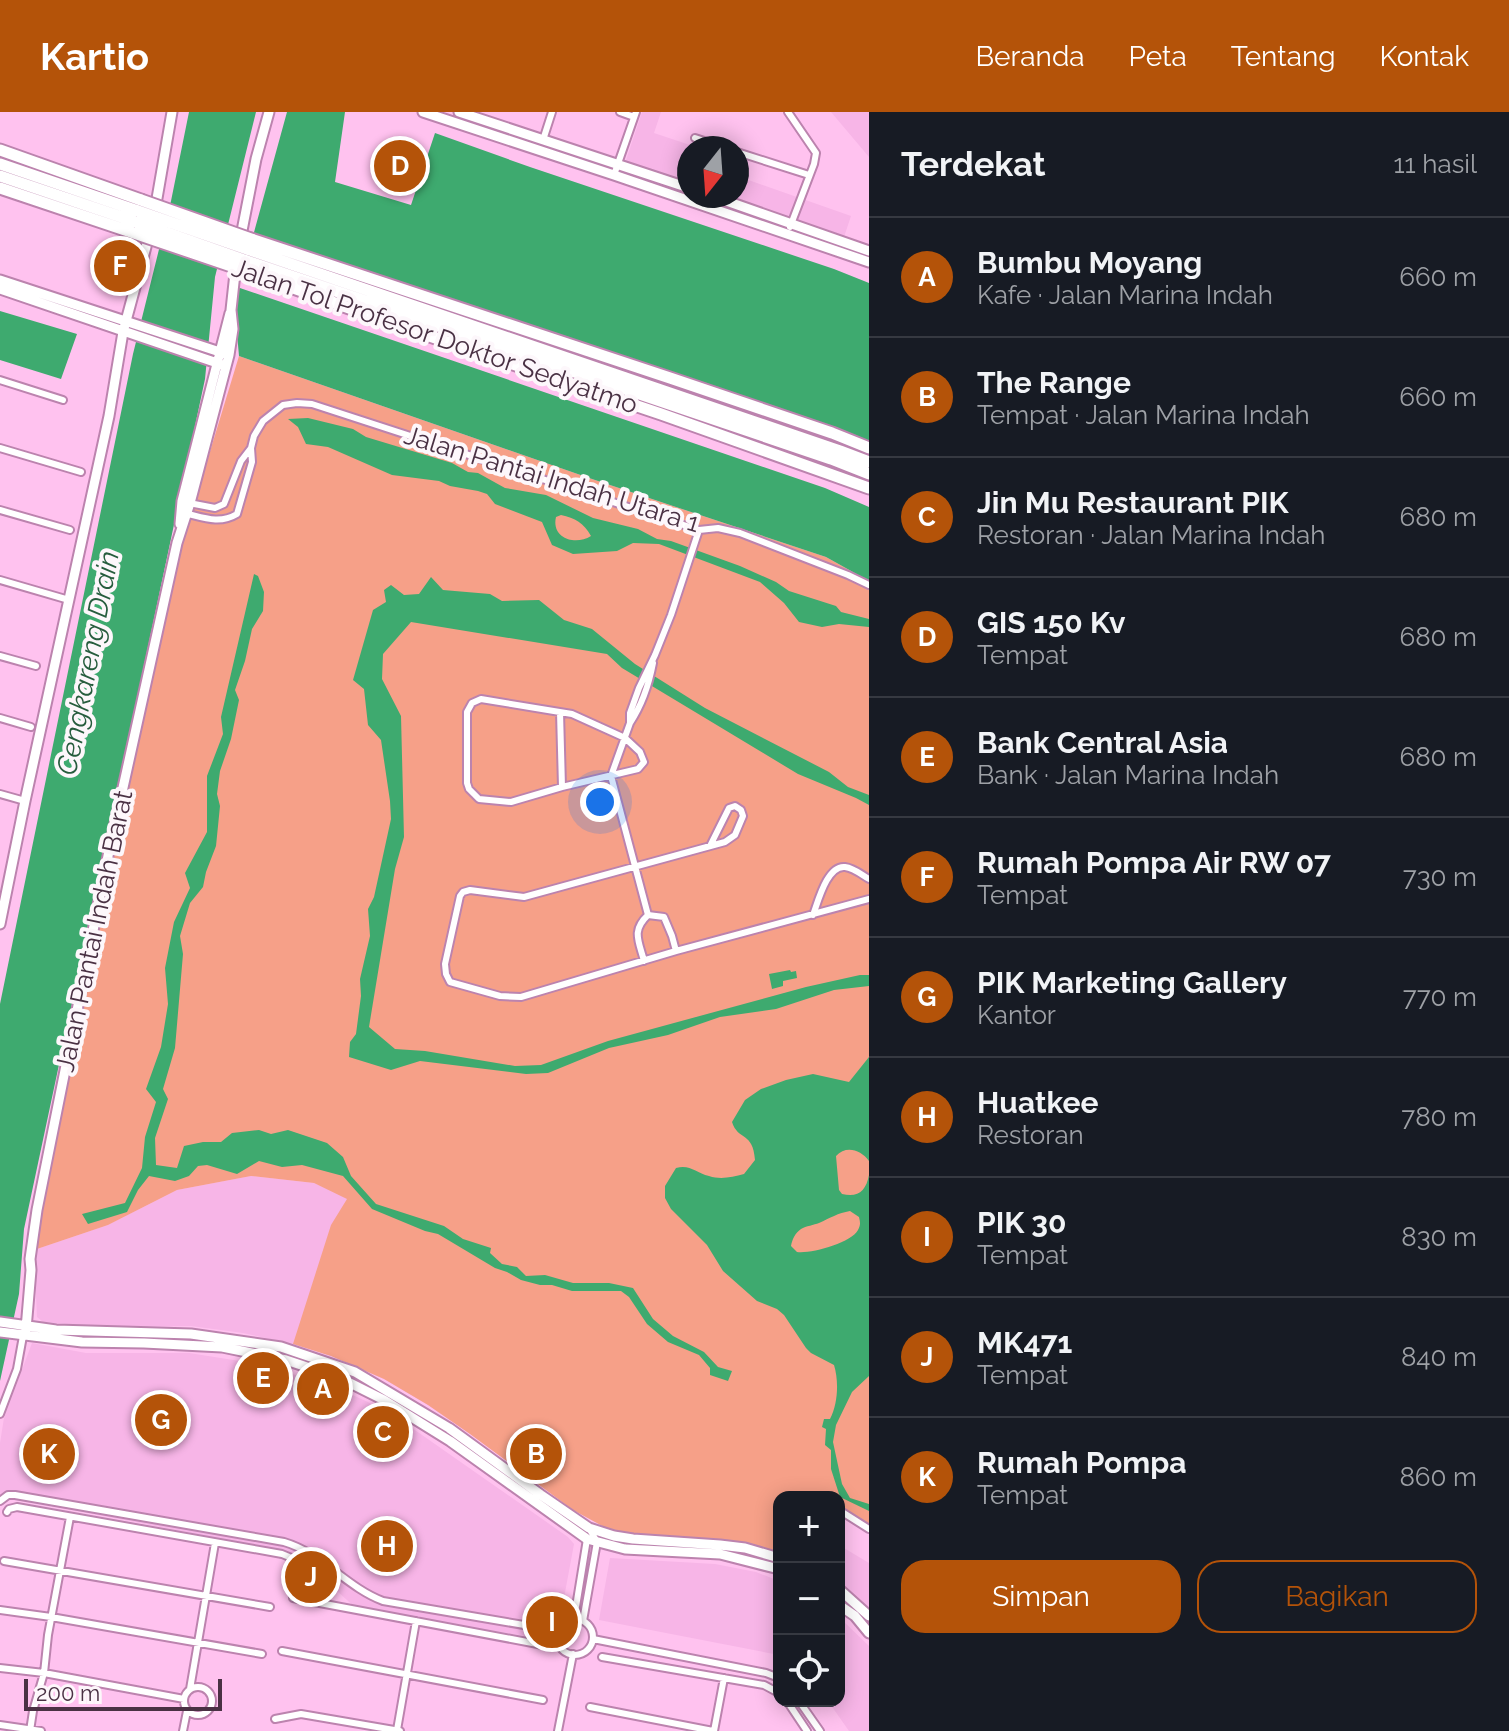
<!DOCTYPE html>
<html lang="id">
<meta charset="utf-8">
<style>
body{margin:0;font-family:Raleway,sans-serif;background:#20242c;color:#f1f3f6}
.controls{position:absolute;right:24px;bottom:24px;display:grid;overflow:hidden;border-radius:16px;box-shadow:0 4px 20px #0003}
.controls button{width:72px;height:72px;display:grid;place-items:center;padding:0;border:0;border-bottom:2px solid #363941;background:#171b24;color:#f1f3f6;font:40px sans-serif}
.compass{position:absolute;left:677px;top:24px;width:72px;height:72px;border-radius:50%;background:#171b24;box-shadow:0 4px 20px #0003;rotate:197deg}
.scale{position:absolute;left:24px;bottom:20px;width:198px;box-sizing:border-box;padding-left:8px;border:4px solid #4a3144;border-top:0;font-size:22px;line-height:28px;white-space:nowrap;color:#4a3144;-webkit-text-stroke:6px #fdf7fb;paint-order:stroke}
.you{position:absolute;left:600px;top:690px;width:28px;height:28px;margin:-20px;border:6px solid #fff;border-radius:50%;background:#1a73e8;box-shadow:0 0 0 12px #1a73e833}
.badge{display:grid;place-items:center;width:52px;height:52px;border-radius:50%;background:#b45309;color:#fff;font-size:26px;font-weight:700}
.pin{position:absolute;translate:-50% -50%;border:4px solid #fff;box-shadow:0 2px 8px #0006}
.list{margin:0;padding:0;list-style:none}
h2{display:flex;justify-content:space-between;align-items:center;height:104px;margin:0;padding:0 32px;font-size:34px}
h2 small{font-size:26px;font-weight:400;color:#9ea1a6}
.list li{display:grid;grid-template-columns:52px 1fr auto;gap:24px;align-items:center;box-sizing:border-box;height:120px;padding:0 32px;border-top:2px solid #363941}
.list b{display:block;font-size:30px;white-space:nowrap}
.list p{margin:0;font-size:26px;white-space:nowrap;color:#9ea1a6}
.list em{font-size:26px;font-style:normal;color:#9ea1a6}
.actions{display:flex;gap:16px;padding:24px 32px}
.actions a{flex:1;padding:18px 0;border:2px solid #b45309;border-radius:24px;text-align:center;font-size:28px;color:#b45309}
.actions .main{background:#b45309;color:#fff}
.icon{flex:none;width:44px;height:44px;fill:none;stroke:currentColor;stroke-width:2;stroke-linecap:round;stroke-linejoin:round}
.map{position:relative;flex:none;width:869px;height:1619px;overflow:hidden}
header{display:flex;align-items:center;gap:48px;box-sizing:border-box;height:112px;padding:0 40px;background:#b45309;color:#fff}
header strong{font-size:38px}
nav{display:flex;gap:44px;margin-inline-start:auto;font-size:28px}
main{display:flex}
aside{flex:1;background:#171b24}
.map>svg:first-child{display:block}
</style>
<header>
<strong>Kartio</strong>
<nav><a>Beranda</a><a>Peta</a><a>Tentang</a><a>Kontak</a></nav>
</header>
<main>
<div class="map">
<svg width="869" height="1619" viewBox="0 0 869 1619">
<rect width="100%" height="100%" fill="#ffc2ef"/>
<path fill="#f7b5e7" d="M 642,0 L 661,0 L 654,21 L 699,36 L 689,36 L 689,73 L 625,51 Z
M 831,0 L 869,0 L 869,45 Z
M 737,64 L 851,104 L 844,125 L 722,84 L 737,84 Z
M 251,1064 L 314,1071 L 348,1086 L 470,1322 L 428,1293 L 384,1267 L 331,1244 L 293,1232 L 243,1221 L 191,1214 L 101,1215 L 43,1210 L 37,1205 L 34,1138 L 108,1113 L 177,1078 Z
M 32,1231 L 86,1241 L 189,1241 L 246,1250 L 326,1271 L 368,1290 L 412,1316 L 568,1425 L 574,1432 L 561,1502 L 546,1527 L 358,1498 L 295,1441 L 0,1384 L 0,1331 L 4,1306 Z
M 839,1433 L 869,1451 L 869,1496 L 839,1471 Z
M 610,1446 L 715,1452 L 756,1460 L 779,1469 L 779,1543 L 599,1508 Z
M 839,1505 L 869,1534 L 869,1619 L 849,1619 L 828,1589 L 839,1589 Z"/>
<path fill="#f6a088" d="M 239,244 L 592,367 L 826,445 L 869,469 L 869,1413 L 839,1395 L 839,1385 L 779,1385 L 779,1441 L 743,1430 L 705,1426 L 646,1425 L 606,1416 L 573,1398 L 470,1322 L 428,1293 L 384,1267 L 331,1244 L 293,1232 L 331,1113 L 347,1087 L 314,1071 L 251,1064 L 177,1078 L 108,1113 L 34,1138 L 46,1068 L 174,458 Z"/>
<path fill="#3eaa6f" fill-rule="evenodd" d="M 189,0 L 256,0 L 215,165 L 205,267 L 24,1117 L 19,1182 L 0,1269 L 0,892 L 133,242 L 171,89 Z
M 287,0 L 345,0 L 335,70 L 411,93 L 435,21 L 530,55 L 834,157 L 869,171 L 869,332 L 253,124 Z
M 237,175 L 825,376 L 869,395 L 869,469 L 826,445 L 592,367 L 239,244 L 236,210 Z
M 0,199 L 77,222 L 61,267 L 0,248 Z
M 308,306 L 353,317 L 366,325 L 452,351 L 468,360 L 478,361 L 505,376 L 546,383 L 593,406 L 638,417 L 657,427 L 671,429 L 740,454 L 776,470 L 789,479 L 836,494 L 841,500 L 869,507 L 869,515 L 839,512 L 822,515 L 799,510 L 784,491 L 760,470 L 659,432 L 633,431 L 617,439 L 573,442 L 552,433 L 542,410 L 495,392 L 487,382 L 478,379 L 450,374 L 439,369 L 392,363 L 328,335 L 306,332 L 298,315 L 288,307 ZM 561,403 C 575,406 584,411 591,424 C 575,434 551,426 556,405 Z
M 254,462 L 258,464 L 264,480 L 263,499 L 252,517 L 245,549 L 235,578 L 239,588 L 231,627 L 220,659 L 217,682 L 220,694 L 216,734 L 206,760 L 203,775 L 190,791 L 180,824 L 183,842 L 175,936 L 163,977 L 168,987 L 155,1026 L 156,1053 L 177,1056 L 184,1034 L 203,1030 L 221,1030 L 232,1021 L 259,1018 L 271,1022 L 288,1018 L 327,1031 L 343,1045 L 351,1064 L 376,1092 L 444,1114 L 463,1127 L 491,1136 L 490,1141 L 502,1152 L 517,1155 L 526,1164 L 545,1163 L 573,1171 L 609,1171 L 633,1176 L 653,1207 L 673,1224 L 704,1240 L 718,1255 L 732,1259 L 728,1269 L 710,1263 L 710,1256 L 699,1243 L 668,1230 L 647,1212 L 629,1185 L 621,1179 L 572,1179 L 552,1173 L 540,1173 L 521,1168 L 507,1160 L 495,1156 L 438,1122 L 425,1119 L 372,1097 L 343,1064 L 302,1053 L 282,1055 L 259,1049 L 237,1062 L 207,1053 L 198,1054 L 189,1064 L 175,1069 L 149,1064 L 138,1078 L 127,1100 L 88,1112 L 82,1102 L 125,1091 L 142,1056 L 145,1025 L 156,990 L 146,977 L 161,935 L 168,892 L 165,856 L 174,810 L 190,776 L 185,761 L 207,720 L 207,664 L 223,622 L 221,605 Z
M 431,465 L 443,478 L 490,482 L 502,489 L 539,488 L 564,508 L 592,517 L 635,552 L 705,596 L 829,660 L 848,675 L 869,683 L 869,693 L 856,686 L 798,662 L 622,556 L 607,542 L 411,510 L 383,542 L 382,567 L 401,604 L 404,725 L 395,757 L 369,915 L 395,937 L 425,939 L 515,954 L 541,953 L 608,929 L 806,875 L 860,863 L 869,863 L 869,874 L 834,878 L 776,897 L 720,905 L 668,923 L 609,936 L 548,961 L 526,962 L 420,949 L 391,958 L 349,945 L 350,930 L 356,922 L 361,884 L 360,867 L 370,824 L 368,797 L 374,785 L 391,707 L 390,689 L 381,628 L 368,613 L 364,577 L 353,568 L 373,498 L 386,490 L 384,478 L 391,473 L 404,483 L 419,482 Z
M 790,858 L 791,860 L 796,859 L 797,866 L 783,869 L 783,874 L 772,877 L 769,862 Z
M 869,945 L 869,1049 C 861,1038 846,1033 836,1044 L 839,1078 L 842,1082 C 858,1086 866,1079 869,1063 L 869,1264 L 852,1280 L 836,1313 L 833,1330 L 842,1372 L 850,1386 L 869,1392 L 869,1399 L 840,1385 L 831,1357 L 831,1338 L 825,1333 L 826,1317 L 822,1315 L 824,1307 L 830,1307 C 838,1292 839,1269 834,1253 L 811,1241 L 806,1236 L 784,1203 L 777,1197 L 757,1189 L 723,1159 L 707,1133 L 671,1097 L 665,1086 L 665,1074 L 676,1056 C 690,1052 696,1061 709,1064 C 721,1068 732,1065 744,1062 L 755,1048 C 753,1019 738,1029 732,1010 L 745,988 L 761,977 L 786,968 L 813,962 L 849,970 ZM 850,1099 L 859,1105 C 860,1110 861,1112 858,1118 C 851,1131 811,1142 797,1140 L 791,1134 C 792,1128 795,1121 801,1117 C 806,1114 814,1113 819,1111 C 830,1106 838,1101 850,1099 Z"/>
<g fill="none" stroke-linecap="round" stroke-linejoin="round">
<defs>
<path id="street" d="M 620,0 L 634,5
M 788,0 L 816,41 L 814,52 L 790,115
M 695,26 L 726,36
M 543,28 L 552,0
M 737,40 L 809,63
M 614,63 L 636,0
M 0,268 L 63,288
M 0,336 L 81,360
M 189,391 L 215,396 L 224,392 L 241,349 L 251,336
M 0,398 L 70,418
M 184,401 C 202,405 219,413 237,402 L 252,350 L 251,336 L 254,324 L 263,309 L 283,293 L 297,291 L 312,292 L 699,418 L 718,416 L 740,421 L 848,463 L 869,473
M 0,468 L 69,488
M 0,544 L 36,554
M 481,587 L 572,602 L 625,626 L 640,640 L 644,650 L 638,657 L 562,675 L 511,690 L 479,687 L 469,677 L 467,671 L 467,600 L 472,591 Z
M 560,600 L 562,675
M 0,606 L 31,615
M 630,611 C 642,593 649,572 653,551
M 0,682 L 25,689
M 710,734 L 729,696 L 735,694 L 741,698 L 743,704 L 735,723 L 725,730 L 524,785 L 470,778 L 463,780 L 460,784 L 445,852 L 446,862 L 450,870 L 500,884 L 521,885 L 676,839 L 869,787
M 648,803 L 611,664 L 630,611 L 630,601 L 639,576 L 655,543 L 671,503 L 699,418
M 648,803 L 664,805 L 672,824 L 676,839
M 813,803 C 818,790 827,753 845,755 C 854,756 862,763 869,767
M 644,849 C 639,829 631,819 648,803
M 0,1302 L 17,1257 L 23,1224
M 0,1389 L 8,1383 L 15,1383 L 284,1430 C 322,1441 346,1475 383,1489 L 559,1519
M 839,1398 L 869,1417
M 7,1400 L 9,1397 L 17,1395 L 282,1442 L 294,1447 L 300,1453
M 4,1449 L 270,1495
M 293,1486 L 543,1533
M 0,1498 L 51,1505 L 262,1542
M 574,1507 L 587,1427
M557 1525a18 18 0 1 1 36 0a18 18 0 1 1-36 0Z
M 583,1509 L 597,1430 L 589,1416
M 593,1527 L 766,1561 L 779,1566
M 282,1539 L 543,1588
M 602,1545 L 764,1573 L 779,1581
M 0,1556 L 44,1561 L 184,1587
M184 1589a14 14 0 1 1 28 0a14 14 0 1 1-28 0Z
M 190,1577 L 215,1431
M 787,1589 L 807,1619
M 799,1589 L 820,1619
M 590,1595 L 713,1619
M 275,1607 L 301,1602 L 400,1619
M 0,1613 L 41,1619
M 397,1618 L 416,1509
M 30,1619 L 33,1599 L 44,1561 L 48,1523 L 70,1405
M 183,1619 L 187,1599
M 558,1619 L 573,1542
M 714,1619 L 724,1566"/>
<path id="secondary" d="M 423,0 L 614,63 L 869,150
M 459,0 L 689,76
M 712,84 L 869,139
M 155,98 L 172,0
M 240,129 L 256,47 L 269,0
M 0,168 L 229,243
M 0,177 L 226,254
M 180,412 L 182,389 L 230,201
M 0,812 L 25,689 L 109,304 L 123,220 L 150,120
M 0,1210 L 56,1218 L 191,1222 L 281,1235 L 355,1260 L 449,1316 L 541,1383 L 589,1416 L 614,1424 L 633,1427 L 720,1433 L 745,1436 L 779,1446
M 0,1220 L 82,1230 L 144,1231 L 222,1235 L 286,1248 L 340,1266 L 384,1288 L 450,1329 L 587,1427 L 625,1437 L 720,1442 L 779,1457
M 23,1224 L 26,1217 L 31,1158 L 30,1147 L 37,1098 L 109,739 L 177,431 L 190,391 L 229,243 L 233,217 L 231,198 L 236,152
M 839,1477 L 869,1504
M 839,1493 L 855,1504 L 869,1521"/>
<path id="highway" d="M 0,38 L 141,88
M 0,52 L 138,99
M 0,64 L 136,110
M 0,76 L 134,121
M 251,127 L 670,266 L 832,321 L 869,336
M 247,137 L 840,339 L 869,350
M 244,148 L 831,347 L 869,362
M 240,157 L 391,211 L 661,302 L 869,376"/>
</defs>
<use href="#street" stroke="#bc83ae" stroke-width="10"/>
<use href="#secondary" stroke="#bc83ae" stroke-width="13"/>
<use href="#highway" stroke="#bc83ae" stroke-width="15"/>
<use href="#street" stroke="#fff" stroke-width="6"/>
<use href="#secondary" stroke="#fff" stroke-width="9"/>
<use href="#highway" stroke="#fff" stroke-width="11"/>
<defs>
<path id="highway-bridge" d="M 141,88 L 251,127
M 138,99 L 247,137
M 136,110 L 244,148
M 134,121 L 240,157"/>
</defs>
<use href="#highway-bridge" stroke="#bc83ae" stroke-width="15" stroke-linecap="butt"/>
<use href="#highway-bridge" stroke="#fff" stroke-width="11"/>
</g>
<g text-anchor="middle" dominant-baseline="central" stroke-width="8" stroke-linejoin="round" paint-order="stroke">
<g font-size="26" fill="#4a3144" stroke="#fdf7fb">
<text transform="translate(435 224) rotate(19)">Jalan Tol Profesor Doktor Sedyatmo</text>
<text transform="translate(552 367) rotate(17)">Jalan Pantai Indah Utara 1</text>
<text transform="translate(94 819) rotate(-78)">Jalan Pantai Indah Barat</text>
</g>
<g font-size="28" font-style="italic" fill="#275d3e" stroke="#fdf7fb">
<text transform="translate(88 551) rotate(-79)">Cengkareng Drain</text>
</g>
</g>
</svg>
<div class="controls">
<button>+</button>
<button>−</button>
<button><svg class="icon" aria-label="locate" viewBox="0 0 24 24"><circle cx="12" cy="12" r="6"/><path d="M12 2v4M12 18v4M2 12h4M18 12h4"/></svg></button>
</div>
<svg class="compass" viewBox="-18 -18 36 36"><path d="M0-13l5 13h-10z" fill="#e53935"/><path d="M0 13l5-13h-10z" fill="#9ea1a6"/></svg>
<div class="scale">200 m</div>
<div class="you"></div>
<div class="pin badge" style="left:323px;top:1277px">A</div>
<div class="pin badge" style="left:536px;top:1342px">B</div>
<div class="pin badge" style="left:383px;top:1320px">C</div>
<div class="pin badge" style="left:400px;top:54px">D</div>
<div class="pin badge" style="left:263px;top:1266px">E</div>
<div class="pin badge" style="left:120px;top:154px">F</div>
<div class="pin badge" style="left:161px;top:1308px">G</div>
<div class="pin badge" style="left:387px;top:1434px">H</div>
<div class="pin badge" style="left:552px;top:1510px">I</div>
<div class="pin badge" style="left:311px;top:1465px">J</div>
<div class="pin badge" style="left:49px;top:1342px">K</div>
</div>
<aside>
<h2>Terdekat<small>11 hasil</small></h2>
<ul class="list">
<li><span class="badge">A</span><div><b>Bumbu Moyang</b><p>Kafe · Jalan Marina Indah</p></div><em>660 m</em></li>
<li><span class="badge">B</span><div><b>The Range</b><p>Tempat · Jalan Marina Indah</p></div><em>660 m</em></li>
<li><span class="badge">C</span><div><b>Jin Mu Restaurant PIK</b><p>Restoran · Jalan Marina Indah</p></div><em>680 m</em></li>
<li><span class="badge">D</span><div><b>GIS 150 Kv</b><p>Tempat</p></div><em>680 m</em></li>
<li><span class="badge">E</span><div><b>Bank Central Asia</b><p>Bank · Jalan Marina Indah</p></div><em>680 m</em></li>
<li><span class="badge">F</span><div><b>Rumah Pompa Air RW 07</b><p>Tempat</p></div><em>730 m</em></li>
<li><span class="badge">G</span><div><b>PIK Marketing Gallery</b><p>Kantor</p></div><em>770 m</em></li>
<li><span class="badge">H</span><div><b>Huatkee</b><p>Restoran</p></div><em>780 m</em></li>
<li><span class="badge">I</span><div><b>PIK 30</b><p>Tempat</p></div><em>830 m</em></li>
<li><span class="badge">J</span><div><b>MK471</b><p>Tempat</p></div><em>840 m</em></li>
<li><span class="badge">K</span><div><b>Rumah Pompa</b><p>Tempat</p></div><em>860 m</em></li>
</ul>
<div class="actions"><a class="main">Simpan</a><a>Bagikan</a></div>
</aside>
</main>
